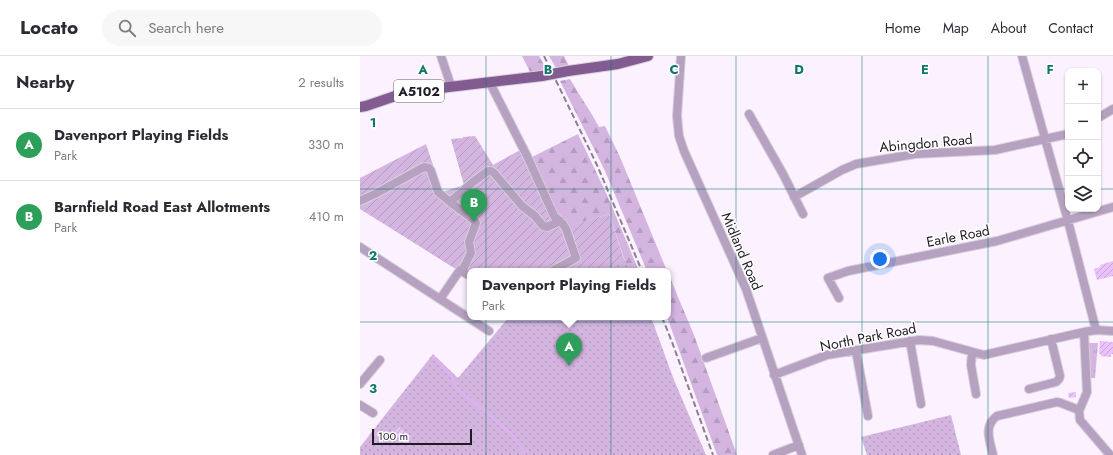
<!DOCTYPE html>
<meta charset="utf-8">
<style>
body{margin:0;font-family:Jost,sans-serif;background:#f7f7f7;color:#2b2b33}
.controls{position:absolute;right:12px;top:12px;display:grid;overflow:hidden;border-radius:8px;box-shadow:0 1px 3px #0004}
.controls button{width:36px;height:36px;display:grid;place-items:center;padding:0;border:0;border-bottom:1px solid #e1e1e2;background:#fff;color:#2b2b33;font:20px sans-serif}
.scale{position:absolute;left:12px;bottom:10px;width:100px;box-sizing:border-box;padding-left:4px;border:2px solid #201b23;border-top:0;font-size:11px;line-height:14px;white-space:nowrap;color:#201b23;-webkit-text-stroke:3px #fff;paint-order:stroke}
.you{position:absolute;left:520px;top:203px;width:14px;height:14px;margin:-10px;border:3px solid #fff;border-radius:50%;background:#1a73e8;box-shadow:0 0 0 6px #1a73e833}
.badge{display:grid;place-items:center;width:26px;height:26px;border-radius:50%;background:#357206;color:#fff;font-size:13px;font-weight:700}
.pin{position:absolute;translate:-50% -33px;filter:drop-shadow(0 1px 2px #0008)}
.pin::after{content:'';position:absolute;top:21px;width:14px;height:12px;background:inherit;clip-path:polygon(0 0,100% 0,50% 100%)}
.popup{position:absolute;left:107px;top:212px;width:204px;height:52px;box-sizing:border-box;display:grid;place-content:center;border-radius:8px;background:#fff;filter:drop-shadow(0 1px 3px #0005);font-size:13px;white-space:nowrap;color:#7c7c81}
.popup b{font-size:15px;color:#2b2b33}
.popup::after{content:'';position:absolute;left:50%;top:100%;margin-left:-8px;border:8px solid transparent;border-top-color:#fff}
.list{margin:0;padding:0;list-style:none}
h2{display:flex;justify-content:space-between;align-items:center;height:52px;margin:0;padding:0 16px;font-size:17px}
h2 small{font-size:13px;font-weight:400;color:#7c7c81}
.list li{display:grid;grid-template-columns:26px 1fr auto;gap:12px;align-items:center;box-sizing:border-box;height:72px;padding:0 16px;border-top:1px solid #e1e1e2}
.list b{display:block;font-size:15px;white-space:nowrap}
.list p{margin:0;font-size:13px;white-space:nowrap;color:#7c7c81}
.list em{font-size:13px;font-style:normal;color:#7c7c81}
.icon{flex:none;width:22px;height:22px;fill:none;stroke:currentColor;stroke-width:2;stroke-linecap:round;stroke-linejoin:round}
.map{position:relative;flex:none;width:753px;height:399px;overflow:hidden}
header{display:flex;align-items:center;gap:24px;box-sizing:border-box;height:56px;padding:0 20px;background:#fff;border-bottom:1px solid #e1e1e2}
header strong{font-size:19px}
nav{display:flex;gap:22px;margin-inline-start:auto;font-size:14px}
.search{width:280px;height:36px;background:#f7f7f7;display:flex;align-items:center;gap:10px;box-sizing:border-box;padding:0 14px;border-radius:22px;color:#7c7c81;font-size:15px}
main{display:flex}
aside{flex:1;background:#fff}
.map>svg:first-child{display:block}
</style>
<header>
<strong>Locato</strong>
<div class="search"><svg class="icon" aria-label="search" viewBox="0 0 24 24"><circle cx="10" cy="10" r="6"/><path d="M15 15l6 6"/></svg>Search here</div>
<nav><a>Home</a><a>Map</a><a>About</a><a>Contact</a></nav>
</header>
<main>
<aside>
<h2>Nearby<small>2 results</small></h2>
<ul class="list">
<li><span class="badge" style="background:#2e9e5b">A</span><div><b>Davenport Playing Fields</b><p>Park</p></div><em>330 m</em></li>
<li><span class="badge" style="background:#2e9e5b">B</span><div><b>Barnfield Road East Allotments</b><p>Park</p></div><em>410 m</em></li>
</ul>
</aside>
<div class="map">
<svg width="753" height="399" viewBox="0 0 753 399">
<defs>
<pattern id="grass-tufts" width="24" height="20" patternUnits="userSpaceOnUse"><rect width="24" height="20" fill="#d4b5e0"/><path d="M3 7l-1-3M5 7V3M7 7l1-3M15 17l-1-3M17 17v-4M19 17l1-3" fill="none" stroke="#b69bc0"/></pattern>
<pattern id="forest-firs" width="22" height="20" patternUnits="userSpaceOnUse"><rect width="22" height="20" fill="#d4b5e0"/><path d="M5 1l3.5 6h-7zM16 11l3.5 6h-7z" fill="#b69bc0"/></pattern>
<pattern id="park-dots" width="8" height="8" patternUnits="userSpaceOnUse"><rect width="8" height="8" fill="#d4b5e0"/><path d="M2 2h.1M6 6h.1" fill="none" stroke="#b69bc0" stroke-width="1.8" stroke-linecap="round"/></pattern>
<pattern id="garden-furrows" width="10" height="10" patternUnits="userSpaceOnUse"><rect width="10" height="10" fill="#d4b5e0"/><path d="M-1 1l2-2M0 10L10 0M9 11l2-2" fill="none" stroke="#b69bc0"/></pattern>
<pattern id="building-hatch" width="6" height="6" patternUnits="userSpaceOnUse"><rect width="6" height="6" fill="#eac1fa"/><path d="M-1 1l2-2M0 6l6-6M5 7l2-2" fill="none" stroke="#c8a5d6"/></pattern>
</defs>
<rect width="100%" height="100%" fill="#fbf1ff"/>
<path fill="url(#grass-tufts)" d="M 728,287 L 738,287 L 735,322 L 729,322 Z"/>
<path fill="url(#forest-firs)" d="M 162,0 L 179,0 L 187,14 L 171,18 Z
M 189,0 L 204,0 L 209,10 L 196,12 Z
M 210,23 C 219,39 230,54 239,71 L 245,70 L 260,101 L 307,215 L 287,215 L 245,115 L 200,25 Z
M 218,78 L 247,139 L 279,215 L 229,215 L 265,205 L 249,158 L 209,170 L 195,157 L 170,102 Z
M 308,217 L 334,279 L 377,399 L 357,399 L 307,261 L 308,261 Z"/>
<path fill="url(#park-dots)" d="M 265,206 L 269,215 L 229,215 Z
M 149,261 L 291,261 L 314,324 L 346,399 L 0,399 L 0,391 L 73,298 L 98,322 Z
M 591,359 L 601,399 L 507,399 L 501,381 Z"/>
<path fill="url(#garden-furrows)" d="M 115,80 L 133,109 L 162,93 L 195,157 L 208,170 L 249,158 L 265,206 L 229,215 L 110,215 L 110,222 L 0,153 L 0,122 L 66,88 L 82,136 L 104,129 L 91,83 L 103,82 L 103,81 Z"/>
<g fill="none" stroke-linecap="round" stroke-linejoin="round">
<path stroke="#e2aff6" stroke-width="2" d="M 73,301 L 92,322 L 97,332 L 154,380 L 165,399"/>
</g>
<path fill="url(#building-hatch)" d="M 753,205 L 753,220 L 737,224 L 734,213 L 740,211 L 740,209 Z
M 740,285 L 753,286 L 753,298 L 751,298 L 751,301 L 741,300 L 741,298 L 739,298 Z
M 716,336 L 716,341 L 709,342 L 708,337 Z
M 39,371 L 52,381 L 46,389 L 33,378 Z"/>
<g fill="none" stroke-linecap="round" stroke-linejoin="round">
<defs>
<path id="minor" d="M 81,0 L 91,30
M 321,0 L 317,60 L 319,80 L 324,95 L 386,233 L 442,399
M 662,0 L 708,165 L 736,274
M 130,27 L 168,102 L 194,160 L 203,168 L 206,173 L 216,202 L 192,215
M 389,58 L 423,118 L 443,158
M 738,62 L 753,53
M 434,141 L 482,114 L 496,108 L 555,98 L 635,94 L 708,78
M 0,145 L 15,138 L 64,111 L 69,112 L 71,115 L 78,136 L 90,146
M 0,191 L 129,275
M 102,215 L 111,197 L 109,186 L 116,167 L 114,164 L 90,146 L 113,126 L 128,115 L 131,115 L 134,117 L 162,150 L 175,160 L 183,170 L 187,171 L 200,165
M 479,242 L 468,222 L 488,215 L 637,185 L 753,151
M 80,243 L 100,214 L 110,220
M 724,276 L 727,336 L 719,355 L 720,364 L 750,399
M 550,285 L 561,348
M 496,295 L 508,360
M 612,296 L 611,309 L 616,338
M 346,302 L 402,282
M 414,319 L 467,299 L 559,284 L 573,285 L 624,299 L 724,276 L 736,274 L 753,275
M 0,328 L 20,304
M 669,333 L 696,326 L 699,323 L 700,320 L 691,283
M 0,349 L 13,357
M 413,399 L 439,389
M 633,399 C 630,385 623,370 637,360 L 697,346 L 701,347 L 719,354"/>
<path id="major" d="M 208,15 L 258,8 L 288,0
M 0,51 L 6,50 L 47,36 L 182,20"/>
</defs>
<use href="#minor" stroke="#d8cfdc" stroke-width="10"/>
<use href="#major" stroke="#d8cfdc" stroke-width="12"/>
<use href="#minor" stroke="#b7a1c0" stroke-width="8"/>
<use href="#major" stroke="#825b91" stroke-width="10"/>
<path stroke="#89828d" stroke-width="2" stroke-dasharray="6 3" stroke-linecap="butt" d="M 184,0 L 237,109 L 282,215
M 302,261 L 312,286 L 353,399"/>
<defs>
<path id="major-bridge" d="M 182,20 L 208,15"/>
</defs>
<use href="#major-bridge" stroke="#d8cfdc" stroke-width="12" stroke-linecap="butt"/>
<use href="#major-bridge" stroke="#825b91" stroke-width="10"/>
</g>
<path fill="none" stroke="#0f766e" stroke-width="1" stroke-opacity="0.55" d="M 126,0 L 126,399M 251,0 L 251,399M 376,0 L 376,399M 502,0 L 502,399M 628,0 L 628,399M 0,133 L 708,133M 738,133 L 753,133M 0,266 L 753,266"/>
<g text-anchor="middle" dominant-baseline="central" stroke-width="3" stroke-linejoin="round" paint-order="stroke">
<rect fill="#fff" stroke="#635f65" stroke-width="1" x="34" y="24" width="50" height="22" rx="3"/>
<g font-size="13" font-weight="bold" fill="#201b23">
<text x="59" y="35">A5102</text>
</g>
<g font-size="14" fill="#201b23" stroke="#fff">
<text transform="translate(566 87) rotate(-5)">Abingdon Road</text>
<text transform="translate(598 180) rotate(-11)">Earle Road</text>
<text transform="translate(382 195) rotate(67)">Midland Road</text>
<text transform="translate(508 281) rotate(-11)">North Park Road</text>
</g>
</g>
<g font-size="13" text-anchor="middle" font-weight="bold" fill="#0f766e" stroke="#fff" stroke-width="3" stroke-linejoin="round" paint-order="stroke">
<text x="63" y="18">A</text>
<text x="188" y="18">B</text>
<text x="314" y="18">C</text>
<text x="439" y="18">D</text>
<text x="565" y="18">E</text>
<text x="690" y="18">F</text>
<text x="13" y="71">1</text>
<text x="13" y="204">2</text>
<text x="13" y="337">3</text>
</g>
</svg>
<div class="controls">
<button>+</button>
<button>−</button>
<button><svg class="icon" aria-label="locate" viewBox="0 0 24 24"><circle cx="12" cy="12" r="6"/><path d="M12 2v4M12 18v4M2 12h4M18 12h4"/></svg></button>
<button><svg class="icon" aria-label="layers" viewBox="0 0 24 24"><path d="M12 4l9 5-9 5-9-5zM3 14l9 5 9-5"/></svg></button>
</div>
<div class="scale">100 m</div>
<div class="you"></div>
<div class="pin badge" style="left:209px;top:310px;background:#2e9e5b">A</div>
<div class="popup"><b>Davenport Playing Fields</b>Park</div>
<div class="pin badge" style="left:114px;top:166px;background:#2e9e5b">B</div>
</div>
</main>
